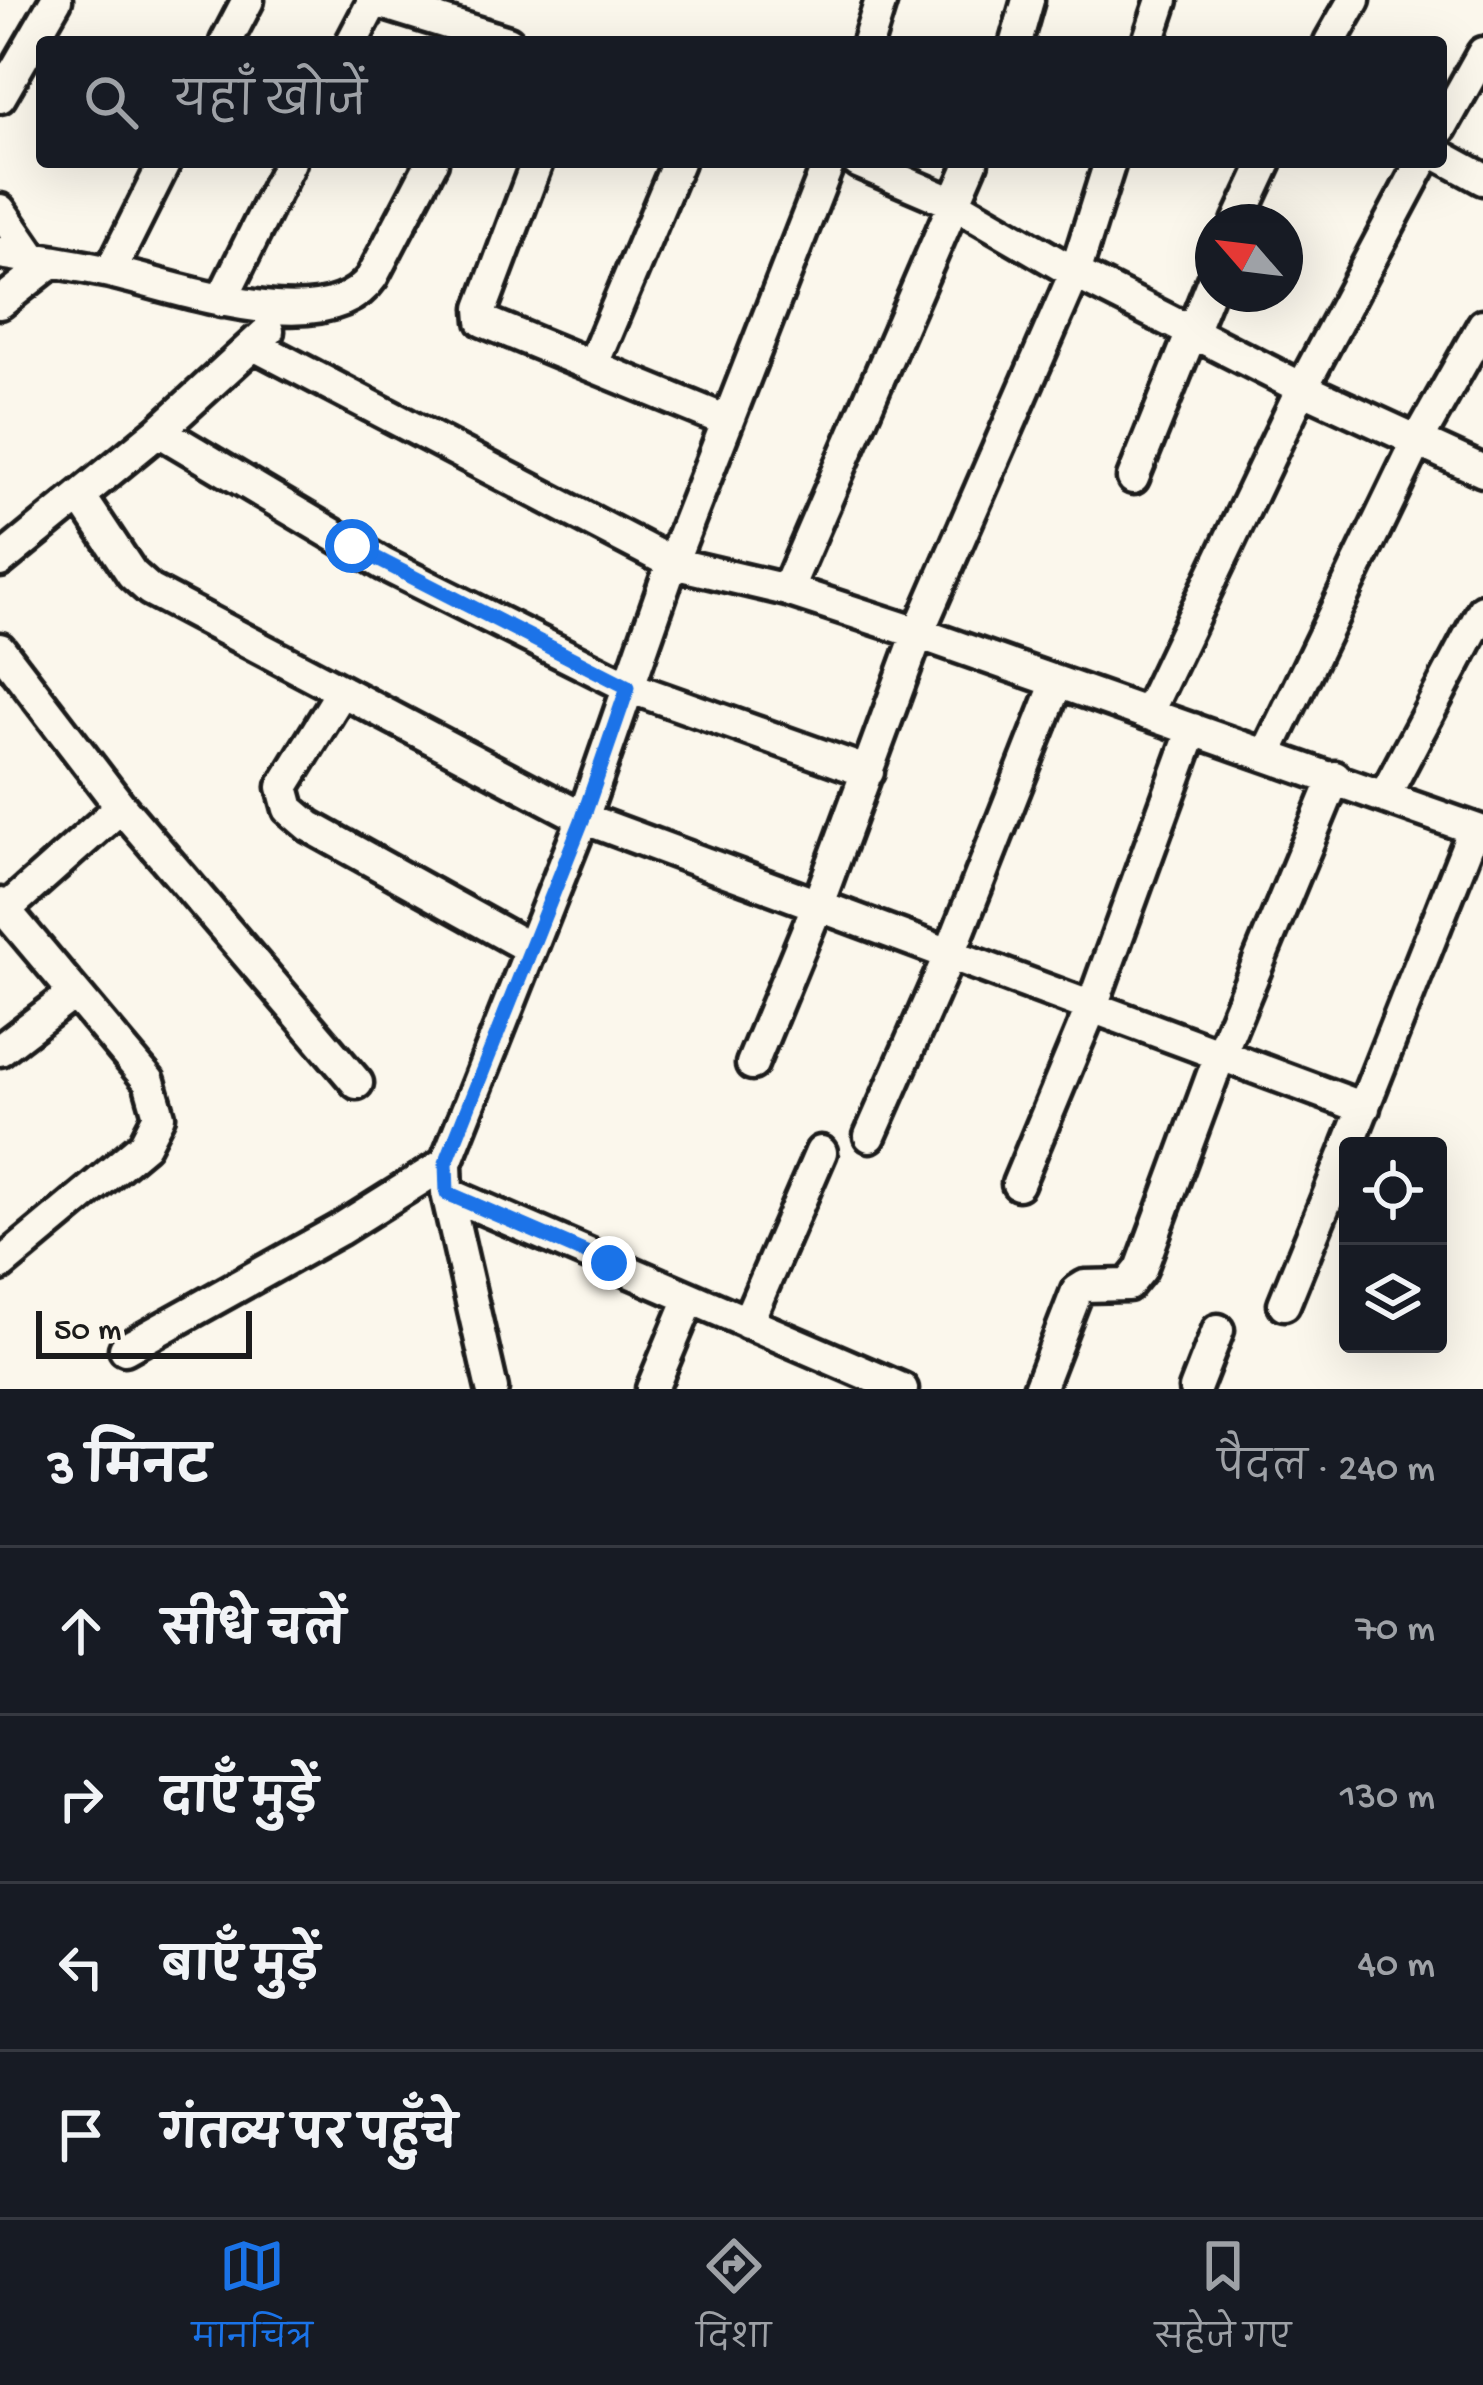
<!DOCTYPE html>
<html lang="hi">
<meta charset="utf-8">
<style>
body{margin:0;font-family:"Gochi Hand","Playpen Sans Deva",sans-serif;background:#242831;color:#f1f3f6}
.controls{position:absolute;right:36px;bottom:36px;display:grid;overflow:hidden;border-radius:12px;box-shadow:0 12px 48px #0002}
.controls button{width:108px;height:108px;display:grid;place-items:center;padding:0;border:0;border-bottom:3px solid #363941;background:#171b24;color:#f1f3f6;font:60px sans-serif}
.compass{position:absolute;left:1195px;top:204px;width:108px;height:108px;border-radius:50%;background:#171b24;box-shadow:0 12px 48px #0002;rotate:298deg}
.scale{position:absolute;left:36px;bottom:30px;width:216px;box-sizing:border-box;padding-left:12px;border:6px solid #1c1c1c;border-top:0;font-size:33px;line-height:42px;white-space:nowrap;color:#1c1c1c;-webkit-text-stroke:9px #fbf7ec;paint-order:stroke}
.stop{position:absolute;width:36px;height:36px;margin:-27px;border:9px solid #1a73e8;border-radius:50%;background:#fff}
.stop.end{background:#1a73e8;border-color:#fff;box-shadow:0 3px 12px #0008}
.list{margin:0;padding:0;list-style:none}
h2{display:flex;justify-content:space-between;align-items:center;height:156px;margin:0;padding:0 48px;font-size:51px}
h2 small{font-size:39px;font-weight:400;color:#9ea1a6}
.list li{display:grid;grid-template-columns:78px 1fr auto;gap:36px;align-items:center;box-sizing:border-box;height:168px;padding:0 48px;border-top:3px solid #363941}
.list b{display:block;font-size:45px;white-space:nowrap}
.list em{font-size:39px;font-style:normal;color:#9ea1a6}
.icon{flex:none;width:66px;height:66px;fill:none;stroke:currentColor;stroke-width:2;stroke-linecap:round;stroke-linejoin:round}
.map{position:relative;flex:none;width:1483px;height:1389px;overflow:hidden}
.search{position:absolute;background:#171b24;box-shadow:0 12px 48px #0002;left:36px;right:36px;top:36px;height:132px;display:flex;align-items:center;gap:30px;box-sizing:border-box;padding:0 42px;border-radius:12px;color:#9ea1a6;font-size:45px}
.sheet{height:828px;background:#171b24}
nav{display:flex;justify-content:space-around;align-items:center;box-sizing:border-box;height:168px;border-top:3px solid #363941;background:#171b24;font-size:33px;color:#9ea1a6}
nav a{display:grid;justify-items:center;gap:6px}
nav .on{color:#1a73e8}
.map>svg:first-child{display:block}
</style>
<div class="map">
<svg width="1483" height="1389" viewBox="0 0 1483 1389">
<rect width="100%" height="100%" fill="#fbf7ec"/>
<filter id="ink" filterUnits="userSpaceOnUse"><feTurbulence type="fractalNoise" baseFrequency=".00833" numOctaves="2"/><feDisplacementMap in="SourceGraphic" scale="24" xChannelSelector="R" yChannelSelector="G"/><feConvolveMatrix kernelMatrix="1 2 1 2 8 2 1 2 1" color-interpolation-filters="sRGB"/></filter>
<g filter="url(#ink)">
<g fill="none" stroke-linecap="round" stroke-linejoin="round">
<defs>
<path id="minor" d="M 372,0 L 508,42
M 226,42 L 248,0
M 352,42 L 374,0
M 868,42 L 881,0
M 1016,42 L 1028,0
M 1148,42 L 1162,0
M 1330,42 L 1354,0
M 0,97 L 56,0
M 1441,128 L 1483,53
M 1441,156 L 1483,179
M 537,162 L 482,308 L 483,321 L 727,421
M 858,162 L 956,204 L 1075,273 L 1302,388 L 1483,471
M 0,210 L 33,258
M 1238,222 L 1266,162
M 0,253 C 36,259 73,264 110,272 C 174,286 326,344 372,277 L 432,162
M 110,272 L 165,162
M 221,301 L 290,162
M 0,303 L 52,262
M 254,345 L 672,563 L 787,590 L 918,633 L 1483,832
M 593,364 L 678,162
M 159,431 L 383,564 L 629,687 L 868,772
M 1133,478 L 1213,280
M 80,496 L 132,574 L 150,590 L 583,818 L 1364,1108
M 0,561 L 159,431 L 268,331
M 787,590 L 972,162
M 0,649 L 121,807 L 357,1083
M 342,691 L 283,787 L 289,809 L 309,826 L 531,949
M 1147,714 L 1302,388 L 1422,162
M 1267,753 L 1417,442 L 1483,325
M 1385,795 L 1483,610
M 0,904 L 149,1081 L 159,1116 L 144,1145 L 0,1265
M 5,910 L 121,807
M 0,1050 L 73,994
M 752,1064 L 818,904 L 918,633 L 1075,273 L 1110,162
M 870,1136 L 949,956 L 1057,682
M 1348,1146 L 1474,829
M 1018,1184 L 1092,1006 L 1193,729
M 447,1193 L 902,1389
M 1284,1304 L 1348,1147
M 747,1323 L 821,1152
M 125,1349 L 339,1230 L 446,1163
M 492,1389 L 447,1193 L 446,1163 L 583,818 L 672,563 L 829,162
M 652,1389 L 690,1298
M 1039,1389 L 1077,1291 L 1085,1286 L 1128,1285 L 1141,1269 L 1220,1055 L 1335,777
M 1195,1389 L 1218,1330"/>
</defs>
<use href="#minor" stroke="#1c1c1c" stroke-width="39"/>
<use href="#minor" stroke="#fbf7ec" stroke-width="30"/>
</g>
</g>
<g fill="none" stroke-linecap="round" stroke-linejoin="round" filter="url(#ink)">
<path stroke="#1a73e8" stroke-width="15" d="M 352,546 L 628,687 L 583,818 L 446,1163 L 447,1193 L 609,1263"/>
</g>
</svg>
<div class="controls">
<button><svg class="icon" aria-label="locate" viewBox="0 0 24 24"><circle cx="12" cy="12" r="6"/><path d="M12 2v4M12 18v4M2 12h4M18 12h4"/></svg></button>
<button><svg class="icon" aria-label="layers" viewBox="0 0 24 24"><path d="M12 4l9 5-9 5-9-5zM3 14l9 5 9-5"/></svg></button>
</div>
<svg class="compass" viewBox="-18 -18 36 36"><path d="M0-13l5 13h-10z" fill="#e53935"/><path d="M0 13l5-13h-10z" fill="#9ea1a6"/></svg>
<div class="scale">50 m</div>
<div class="stop" style="left:352px;top:546px"></div>
<div class="stop end" style="left:609px;top:1263px"></div>
<div class="search"><svg class="icon" aria-label="search" viewBox="0 0 24 24"><circle cx="10" cy="10" r="6"/><path d="M15 15l6 6"/></svg>यहाँ खोजें</div>
</div>
<section class="sheet">
<h2>3 मिनट<small>पैदल · 240 m</small></h2>
<ul class="list">
<li><svg class="icon" aria-label="ahead" viewBox="0 0 24 24"><path d="M12 20V5M6 11l6-6 6 6"/></svg><div><b>सीधे चलें</b></div><em>70 m</em></li>
<li><svg class="icon" aria-label="right" viewBox="0 0 24 24"><path d="M7 20v-9h11M14 6l5 5-5 5"/></svg><div><b>दाएँ मुड़ें</b></div><em>130 m</em></li>
<li><svg class="icon" aria-label="left" viewBox="0 0 24 24"><path d="M17 20v-9H6M10 6l-5 5 5 5"/></svg><div><b>बाएँ मुड़ें</b></div><em>40 m</em></li>
<li><svg class="icon" aria-label="arrive" viewBox="0 0 24 24"><path d="M6 21V4h12l-3 4 3 4H6"/></svg><div><b>गंतव्य पर पहुँचे</b></div></li>
</ul>
</section>
<nav>
<a class="on"><svg class="icon" aria-label="map" viewBox="0 0 24 24"><path d="M3 6l6-2 6 2 6-2v14l-6 2-6-2-6 2zM9 4v14M15 6v14"/></svg>मानचित्र</a>
<a><svg class="icon" aria-label="directions" viewBox="0 0 24 24"><path d="M12 3l9 9-9 9-9-9zM9 14v-3h6M13 9l2 2-2 2"/></svg>दिशा</a>
<a><svg class="icon" aria-label="saved" viewBox="0 0 24 24"><path d="M7 4h10v16l-5-4-5 4z"/></svg>सहेजे गए</a>
</nav>
